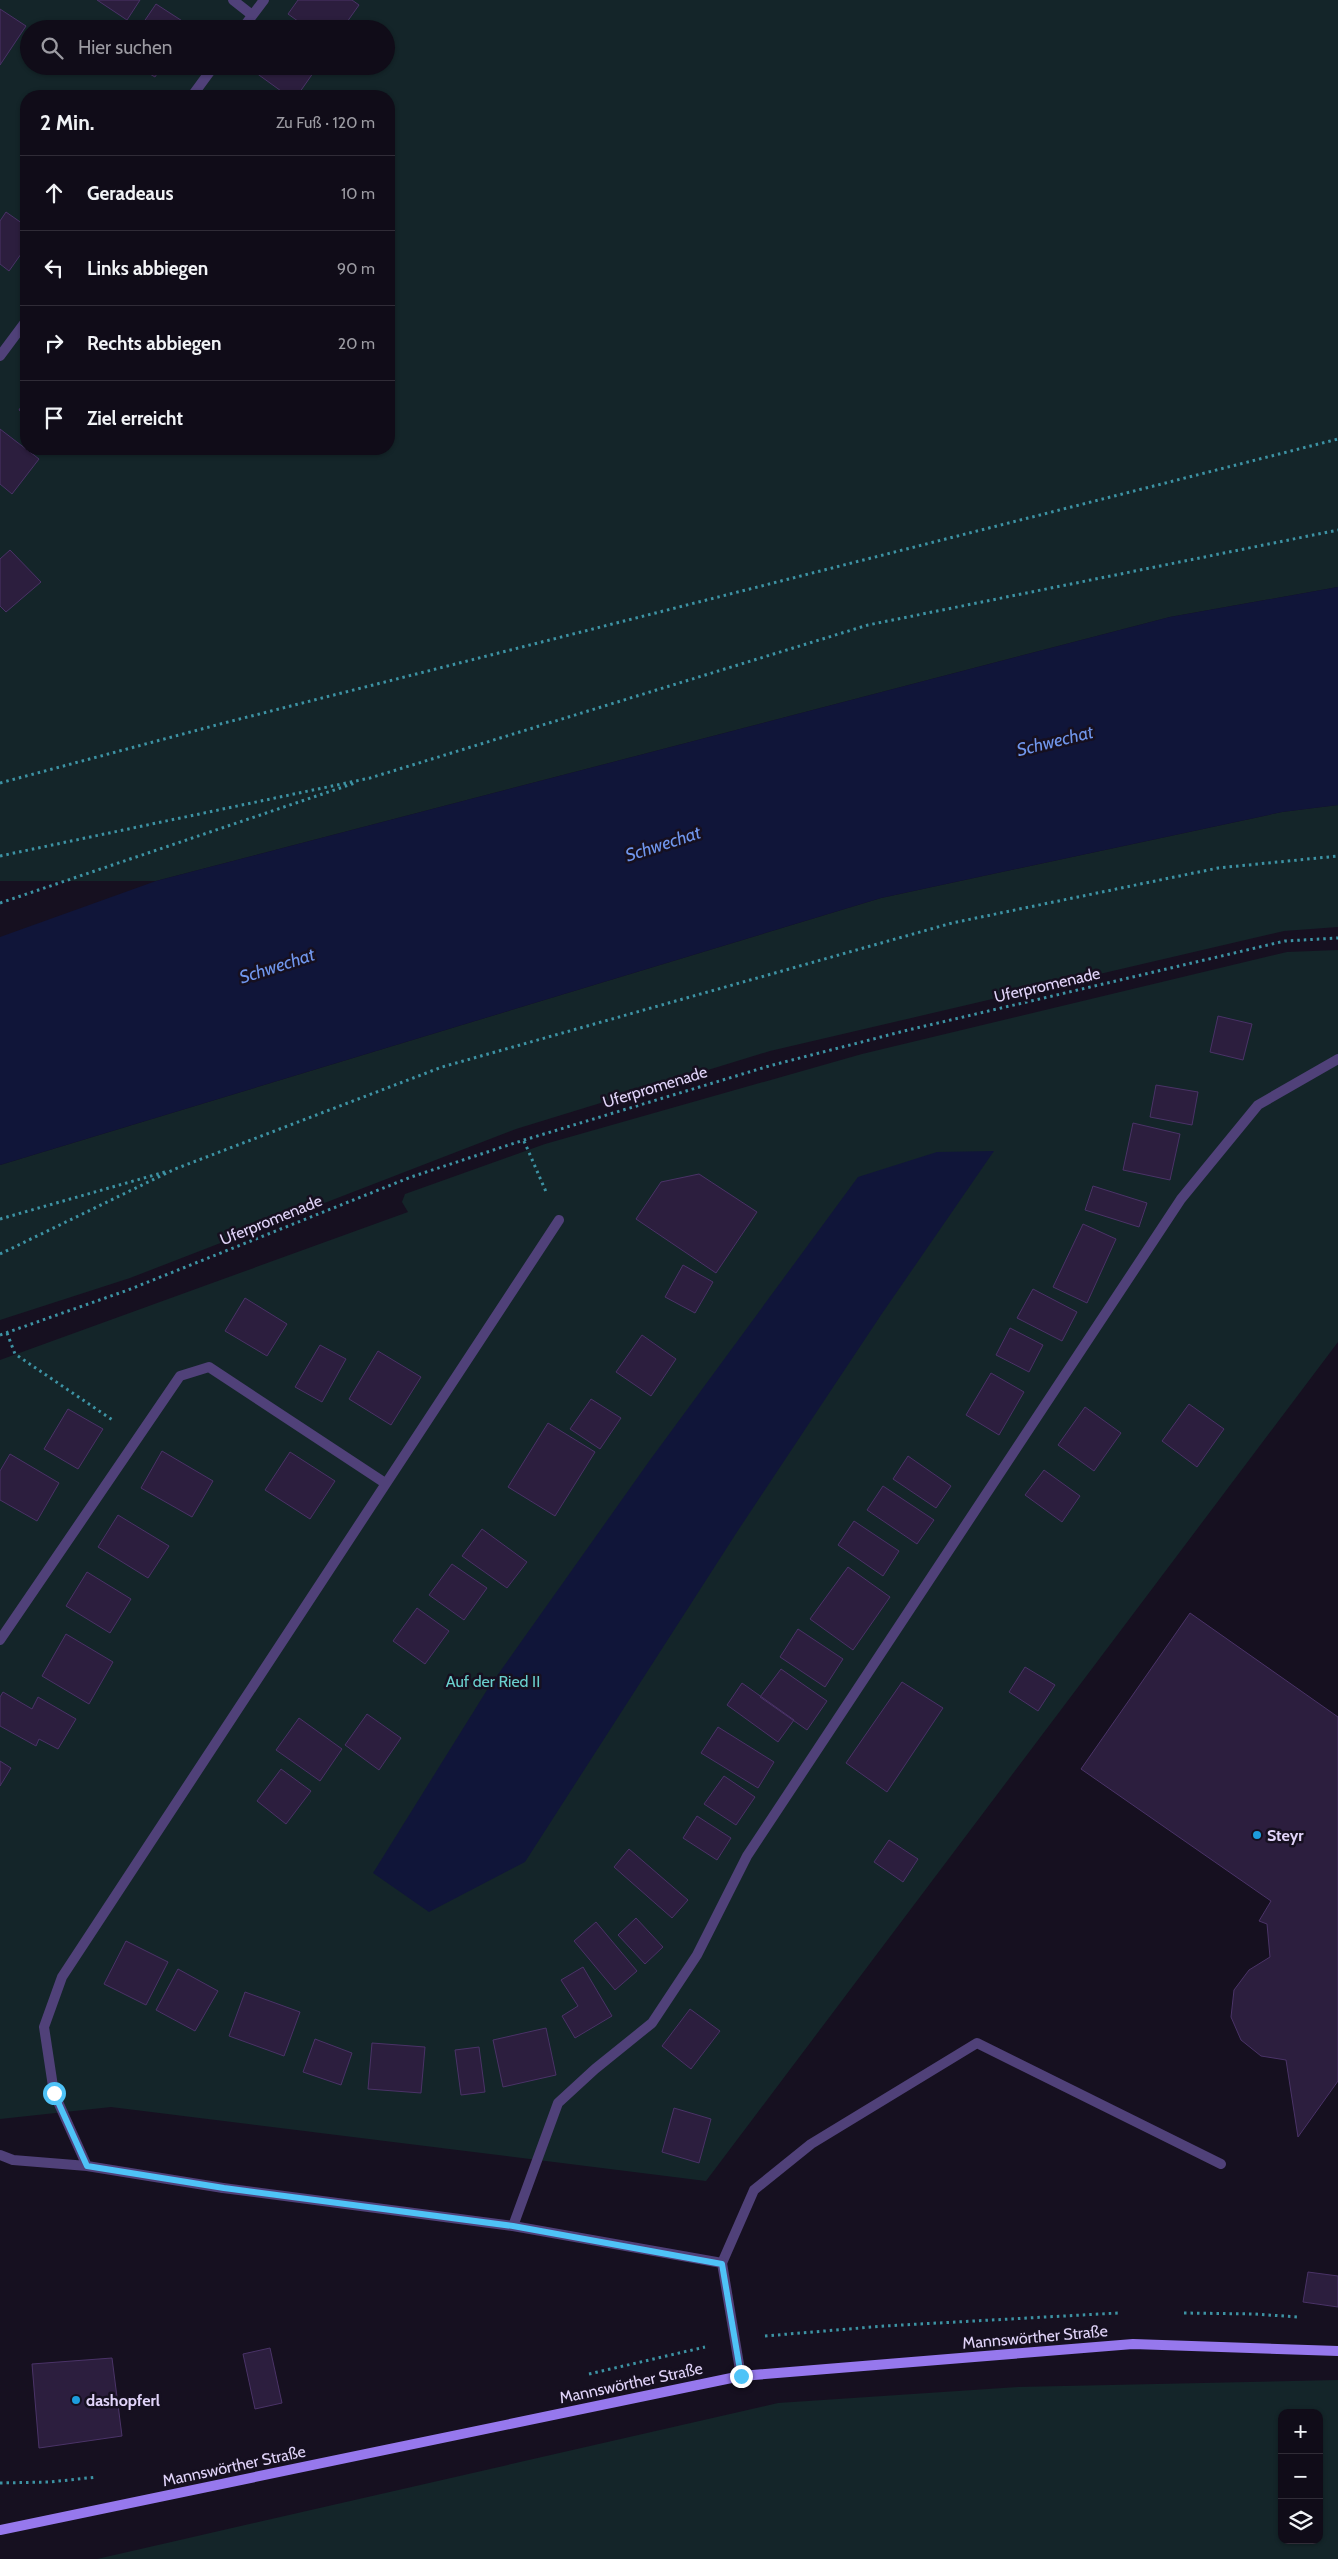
<!DOCTYPE html>
<html lang="de">
<meta charset="utf-8">
<style>
body{margin:0;font-family:Cabin,sans-serif;background:#1e1a25;color:#f1f3f6}
.controls{position:absolute;right:15px;bottom:15px;display:grid;overflow:hidden;border-radius:10px;box-shadow:0 1px 4px #0004}
.controls button{width:45px;height:45px;display:grid;place-items:center;padding:0;border:0;border-bottom:1px solid #302c37;background:#100c18;color:#f1f3f6;font:25px sans-serif}
.stop{position:absolute;width:15px;height:15px;margin:-11px;border:4px solid #4fc3f7;border-radius:50%;background:#fff}
.stop.end{background:#4fc3f7;border-color:#fff;box-shadow:0 1px 5px #0008}
.list{margin:0;padding:0;list-style:none}
h2{display:flex;justify-content:space-between;align-items:center;height:65px;margin:0;padding:0 20px;font-size:21px}
h2 small{font-size:16px;font-weight:400;color:#9c9ba2}
.list li{display:grid;grid-template-columns:32px 1fr auto;gap:15px;align-items:center;box-sizing:border-box;height:75px;padding:0 20px;border-top:1px solid #302c37}
.list b{display:block;font-size:19px;white-space:nowrap}
.list em{font-size:16px;font-style:normal;color:#9c9ba2}
.icon{flex:none;width:28px;height:28px;fill:none;stroke:currentColor;stroke-width:2;stroke-linecap:round;stroke-linejoin:round}
.map{position:relative;flex:none;width:1338px;height:2559px;overflow:hidden}
.search{position:absolute;background:#100c18;box-shadow:0 1px 4px #0004;left:20px;top:20px;width:375px;height:55px;display:flex;align-items:center;gap:12px;box-sizing:border-box;padding:0 18px;border-radius:28px;color:#9c9ba2;font-size:19px}
.panel{position:absolute;background:#100c18;box-shadow:0 1px 4px #0004;left:20px;top:90px;width:375px;height:365px;border-radius:20px}
.map>svg:first-child{display:block}
</style>
<div class="map">
<svg width="1338" height="2559" viewBox="0 0 1338 2559">
<rect width="100%" height="100%" fill="#161020"/>
<path fill="#142529" fill-rule="evenodd" d="M 0,0 L 1338,0 L 1338,587 L 1170,617 L 156,881 L 0,881 ZM 29,29 L 386,29 L 386,66 L 29,66 ZM 26,96 L 389,96 L 389,449 L 26,449 Z
M 1338,805 L 1338,927 L 1284,931 L 770,1051 L 516,1129 L 130,1278 L 0,1320 L 0,1165 L 881,898 L 1282,812 Z
M 1338,950 L 1338,1342 L 706,2181 L 111,2107 L 0,2119 L 0,1360 L 408,1212 L 402,1202 L 405,1194 L 545,1144 L 862,1054 L 1287,952 Z
M 1338,2380 L 1338,2559 L 97,2559 L 778,2403 L 1018,2387 ZM 1282,2413 L 1319,2413 L 1319,2540 L 1282,2540 Z"/>
<path fill="#101539" d="M 1338,587 L 1338,805 L 1282,812 L 881,898 L 0,1165 L 0,937 L 156,881 L 1170,617 Z
M 994,1151 L 881,1315 L 737,1532 L 525,1862 L 429,1912 L 373,1873 L 487,1690 L 650,1460 L 858,1177 L 937,1152 Z"/>
<path fill="#2c1e3e" stroke="#4a3367" d="M 97,0 L 140,0 L 127,20 Z
M 298,0 L 352,0 L 359,5 L 342,29 L 309,29 L 288,14 Z
M 156,4 L 190,26 L 188,29 L 139,29 Z
M 0,9 L 26,26 L 0,65 Z
M 136,66 L 162,66 L 155,77 Z
M 254,66 L 318,66 L 297,96 L 288,96 L 252,70 Z
M 6,212 L 26,226 L 26,247 L 9,271 L 0,264 L 0,221 Z
M 26,399 L 26,416 L 19,410 Z
M 0,429 L 39,459 L 12,494 L 0,484 Z
M 10,550 L 41,582 L 6,612 L 0,606 L 0,559 Z
M 1218,1016 L 1252,1024 L 1243,1060 L 1210,1052 Z
M 1156,1085 L 1198,1092 L 1192,1125 L 1150,1117 Z
M 1133,1123 L 1180,1134 L 1170,1180 L 1123,1170 Z
M 699,1174 L 757,1212 L 716,1273 L 636,1219 L 661,1182 Z
M 1093,1186 L 1147,1203 L 1139,1227 L 1085,1210 Z
M 1083,1224 L 1116,1239 L 1087,1303 L 1053,1287 Z
M 683,1265 L 713,1282 L 695,1313 L 665,1297 Z
M 1033,1289 L 1077,1312 L 1062,1341 L 1017,1318 Z
M 245,1298 L 287,1324 L 267,1356 L 225,1331 Z
M 1010,1328 L 1043,1345 L 1029,1372 L 996,1355 Z
M 642,1335 L 676,1359 L 651,1396 L 616,1372 Z
M 320,1345 L 346,1359 L 322,1402 L 295,1387 Z
M 378,1351 L 421,1377 L 391,1425 L 349,1399 Z
M 991,1373 L 1024,1392 L 999,1435 L 966,1415 Z
M 591,1399 L 621,1418 L 600,1449 L 570,1429 Z
M 1189,1404 L 1224,1429 L 1197,1467 L 1162,1441 Z
M 1085,1407 L 1121,1433 L 1094,1471 L 1058,1445 Z
M 68,1409 L 103,1429 L 78,1469 L 44,1449 Z
M 548,1423 L 595,1452 L 555,1516 L 508,1487 Z
M 162,1451 L 213,1481 L 192,1517 L 141,1488 Z
M 290,1452 L 335,1481 L 310,1519 L 265,1490 Z
M 10,1454 L 59,1483 L 37,1521 L 0,1500 L 0,1471 Z
M 908,1456 L 951,1486 L 936,1508 L 893,1479 Z
M 1044,1470 L 1080,1496 L 1062,1522 L 1025,1495 Z
M 883,1486 L 934,1520 L 917,1544 L 867,1510 Z
M 118,1515 L 169,1546 L 148,1578 L 98,1547 Z
M 854,1521 L 899,1551 L 883,1576 L 838,1545 Z
M 482,1529 L 527,1562 L 507,1588 L 462,1556 Z
M 452,1564 L 487,1588 L 464,1620 L 429,1595 Z
M 848,1567 L 890,1597 L 853,1650 L 810,1619 Z
M 87,1572 L 131,1599 L 110,1633 L 66,1606 Z
M 417,1608 L 449,1631 L 425,1664 L 393,1641 Z
M 1190,1613 L 1338,1717 L 1338,2081 L 1298,2137 L 1286,2060 L 1261,2056 L 1241,2040 L 1231,2017 L 1234,1990 L 1249,1970 L 1270,1957 L 1267,1924 L 1259,1921 L 1271,1901 L 1081,1769 Z
M 798,1629 L 843,1659 L 825,1687 L 780,1657 Z
M 66,1634 L 113,1662 L 89,1704 L 42,1676 Z
M 1025,1667 L 1055,1685 L 1038,1711 L 1009,1692 Z
M 781,1669 L 827,1701 L 807,1730 L 760,1697 Z
M 902,1682 L 943,1708 L 887,1792 L 846,1763 Z
M 742,1683 L 794,1720 L 778,1742 L 727,1705 Z
M 3,1692 L 32,1709 L 38,1697 L 76,1719 L 58,1749 L 39,1739 L 36,1746 L 0,1726 L 0,1697 Z
M 367,1714 L 401,1738 L 379,1770 L 345,1745 Z
M 299,1718 L 342,1749 L 320,1781 L 276,1750 Z
M 718,1727 L 774,1762 L 758,1788 L 701,1753 Z
M 0,1761 L 11,1768 L 0,1786 Z
M 281,1769 L 311,1791 L 286,1824 L 257,1801 Z
M 724,1776 L 755,1797 L 736,1825 L 704,1804 Z
M 697,1816 L 731,1838 L 717,1860 L 683,1838 Z
M 889,1840 L 918,1859 L 903,1882 L 874,1862 Z
M 629,1849 L 688,1900 L 672,1918 L 614,1867 Z
M 636,1918 L 663,1947 L 645,1964 L 618,1935 Z
M 596,1922 L 637,1971 L 615,1990 L 574,1941 Z
M 126,1941 L 168,1962 L 146,2005 L 104,1984 Z
M 583,1967 L 612,2016 L 575,2038 L 562,2016 L 578,2006 L 561,1980 Z
M 178,1969 L 218,1991 L 195,2031 L 156,2010 Z
M 245,1992 L 300,2012 L 284,2056 L 229,2036 Z
M 690,2009 L 720,2031 L 691,2069 L 662,2046 Z
M 546,2028 L 556,2075 L 503,2087 L 493,2040 Z
M 315,2039 L 352,2053 L 341,2085 L 303,2072 Z
M 372,2043 L 425,2047 L 421,2093 L 368,2089 Z
M 479,2047 L 485,2092 L 461,2095 L 455,2050 Z
M 674,2108 L 711,2119 L 699,2163 L 662,2152 Z
M 1308,2272 L 1338,2276 L 1338,2307 L 1303,2302 Z
M 270,2348 L 282,2403 L 255,2409 L 243,2354 Z
M 112,2358 L 122,2436 L 39,2448 L 32,2364 Z"/>
<g fill="none" stroke-linecap="round" stroke-linejoin="round">
<path stroke="#3d93a4" stroke-width="3" stroke-dasharray="2.5 4" stroke-linecap="butt" d="M 0,783 L 224,723 L 1338,439
M 0,856 L 370,778 L 868,625 L 1338,530
M 0,903 L 355,783
M 524,1141 L 547,1194
M 0,1219 L 165,1172
M 0,1254 L 175,1169 L 442,1067 L 952,923 L 1218,868 L 1338,856
M 7,1333 L 15,1354 L 114,1421
M 0,1335 L 128,1290 L 411,1177 L 524,1140 L 769,1066 L 904,1031 L 1285,941 L 1338,938
M 1184,2313 L 1254,2314 L 1298,2317
M 765,2336 L 884,2326 L 1118,2313
M 589,2374 L 705,2347
M 0,2483 L 50,2482 L 97,2477"/>
<path stroke="#504179" stroke-width="10" d="M 0,1640 L 180,1376 L 209,1367 L 385,1483
M 0,2155 L 13,2160 L 87,2166 L 223,2188
M 87,2166 L 54,2093 L 44,2027 L 62,1977 L 559,1220
M 513,2226 L 558,2103 L 595,2069 L 652,2023 L 697,1955 L 747,1856 L 1181,1199 L 1258,1105 L 1338,1059
M 722,2263 L 754,2190 L 811,2144 L 977,2043 L 1221,2164"/>
<path stroke="#504179" stroke-width="10" d="M 233,0 L 252,15
M 242,29 L 264,0
M 192,96 L 214,66
M 0,356 L 26,321
M 223,2188 L 513,2226 L 722,2263 L 741,2376"/>
<path stroke="#9678ed" stroke-width="10" d="M 0,2530 L 741,2376 L 1133,2344 L 1338,2351"/>
</g>
<g fill="none" stroke-linecap="round" stroke-linejoin="round">
<path stroke="#4fc3f7" stroke-width="6" d="M 54,2093 L 87,2166 L 224,2188 L 513,2226 L 722,2264 L 741,2376"/>
</g>
<g fill="#1d9ddd" stroke="#161020" stroke-width="2">
<circle cx="1257" cy="1835" r="5"/>
<circle cx="76" cy="2400" r="5"/>
</g>
<g text-anchor="middle" dominant-baseline="central" stroke-width="5" stroke-linejoin="round" paint-order="stroke">
<g font-size="16" fill="#e1d4f9" stroke="#161020">
<text transform="translate(1047 985) rotate(-13)">Uferpromenade</text>
<text transform="translate(655 1087) rotate(-17)">Uferpromenade</text>
<text transform="translate(271 1220) rotate(-22)">Uferpromenade</text>
<text transform="translate(1035 2337) rotate(-5)">Mannswörther Straße</text>
<text transform="translate(631 2383) rotate(-12)">Mannswörther Straße</text>
<text transform="translate(234 2466) rotate(-12)">Mannswörther Straße</text>
</g>
<g font-size="16" fill="#6ad0ce" stroke="#161020">
<text x="493" y="1681">Auf der Ried II</text>
</g>
<g font-size="16" font-weight="bold" fill="#e1d4f9" stroke="#161020" text-anchor="start">
<text x="1267" y="1835">Steyr</text>
<text x="86" y="2400">dashopferl</text>
</g>
<g font-size="18" font-style="italic" fill="#7096ec" stroke="#161020">
<text transform="translate(1055 741) rotate(-14)">Schwechat</text>
<text transform="translate(663 844) rotate(-18)">Schwechat</text>
<text transform="translate(277 966) rotate(-18)">Schwechat</text>
</g>
</g>
</svg>
<div class="controls">
<button>+</button>
<button>−</button>
<button><svg class="icon" aria-label="layers" viewBox="0 0 24 24"><path d="M12 4l9 5-9 5-9-5zM3 14l9 5 9-5"/></svg></button>
</div>
<div class="stop" style="left:54px;top:2093px"></div>
<div class="stop end" style="left:741px;top:2376px"></div>
<div class="search"><svg class="icon" aria-label="search" viewBox="0 0 24 24"><circle cx="10" cy="10" r="6"/><path d="M15 15l6 6"/></svg>Hier suchen</div>
<section class="panel">
<h2>2 Min.<small>Zu Fuß · 120 m</small></h2>
<ul class="list">
<li><svg class="icon" aria-label="ahead" viewBox="0 0 24 24"><path d="M12 20V5M6 11l6-6 6 6"/></svg><div><b>Geradeaus</b></div><em>10 m</em></li>
<li><svg class="icon" aria-label="left" viewBox="0 0 24 24"><path d="M17 20v-9H6M10 6l-5 5 5 5"/></svg><div><b>Links abbiegen</b></div><em>90 m</em></li>
<li><svg class="icon" aria-label="right" viewBox="0 0 24 24"><path d="M7 20v-9h11M14 6l5 5-5 5"/></svg><div><b>Rechts abbiegen</b></div><em>20 m</em></li>
<li><svg class="icon" aria-label="arrive" viewBox="0 0 24 24"><path d="M6 21V4h12l-3 4 3 4H6"/></svg><div><b>Ziel erreicht</b></div></li>
</ul>
</section>
</div>
